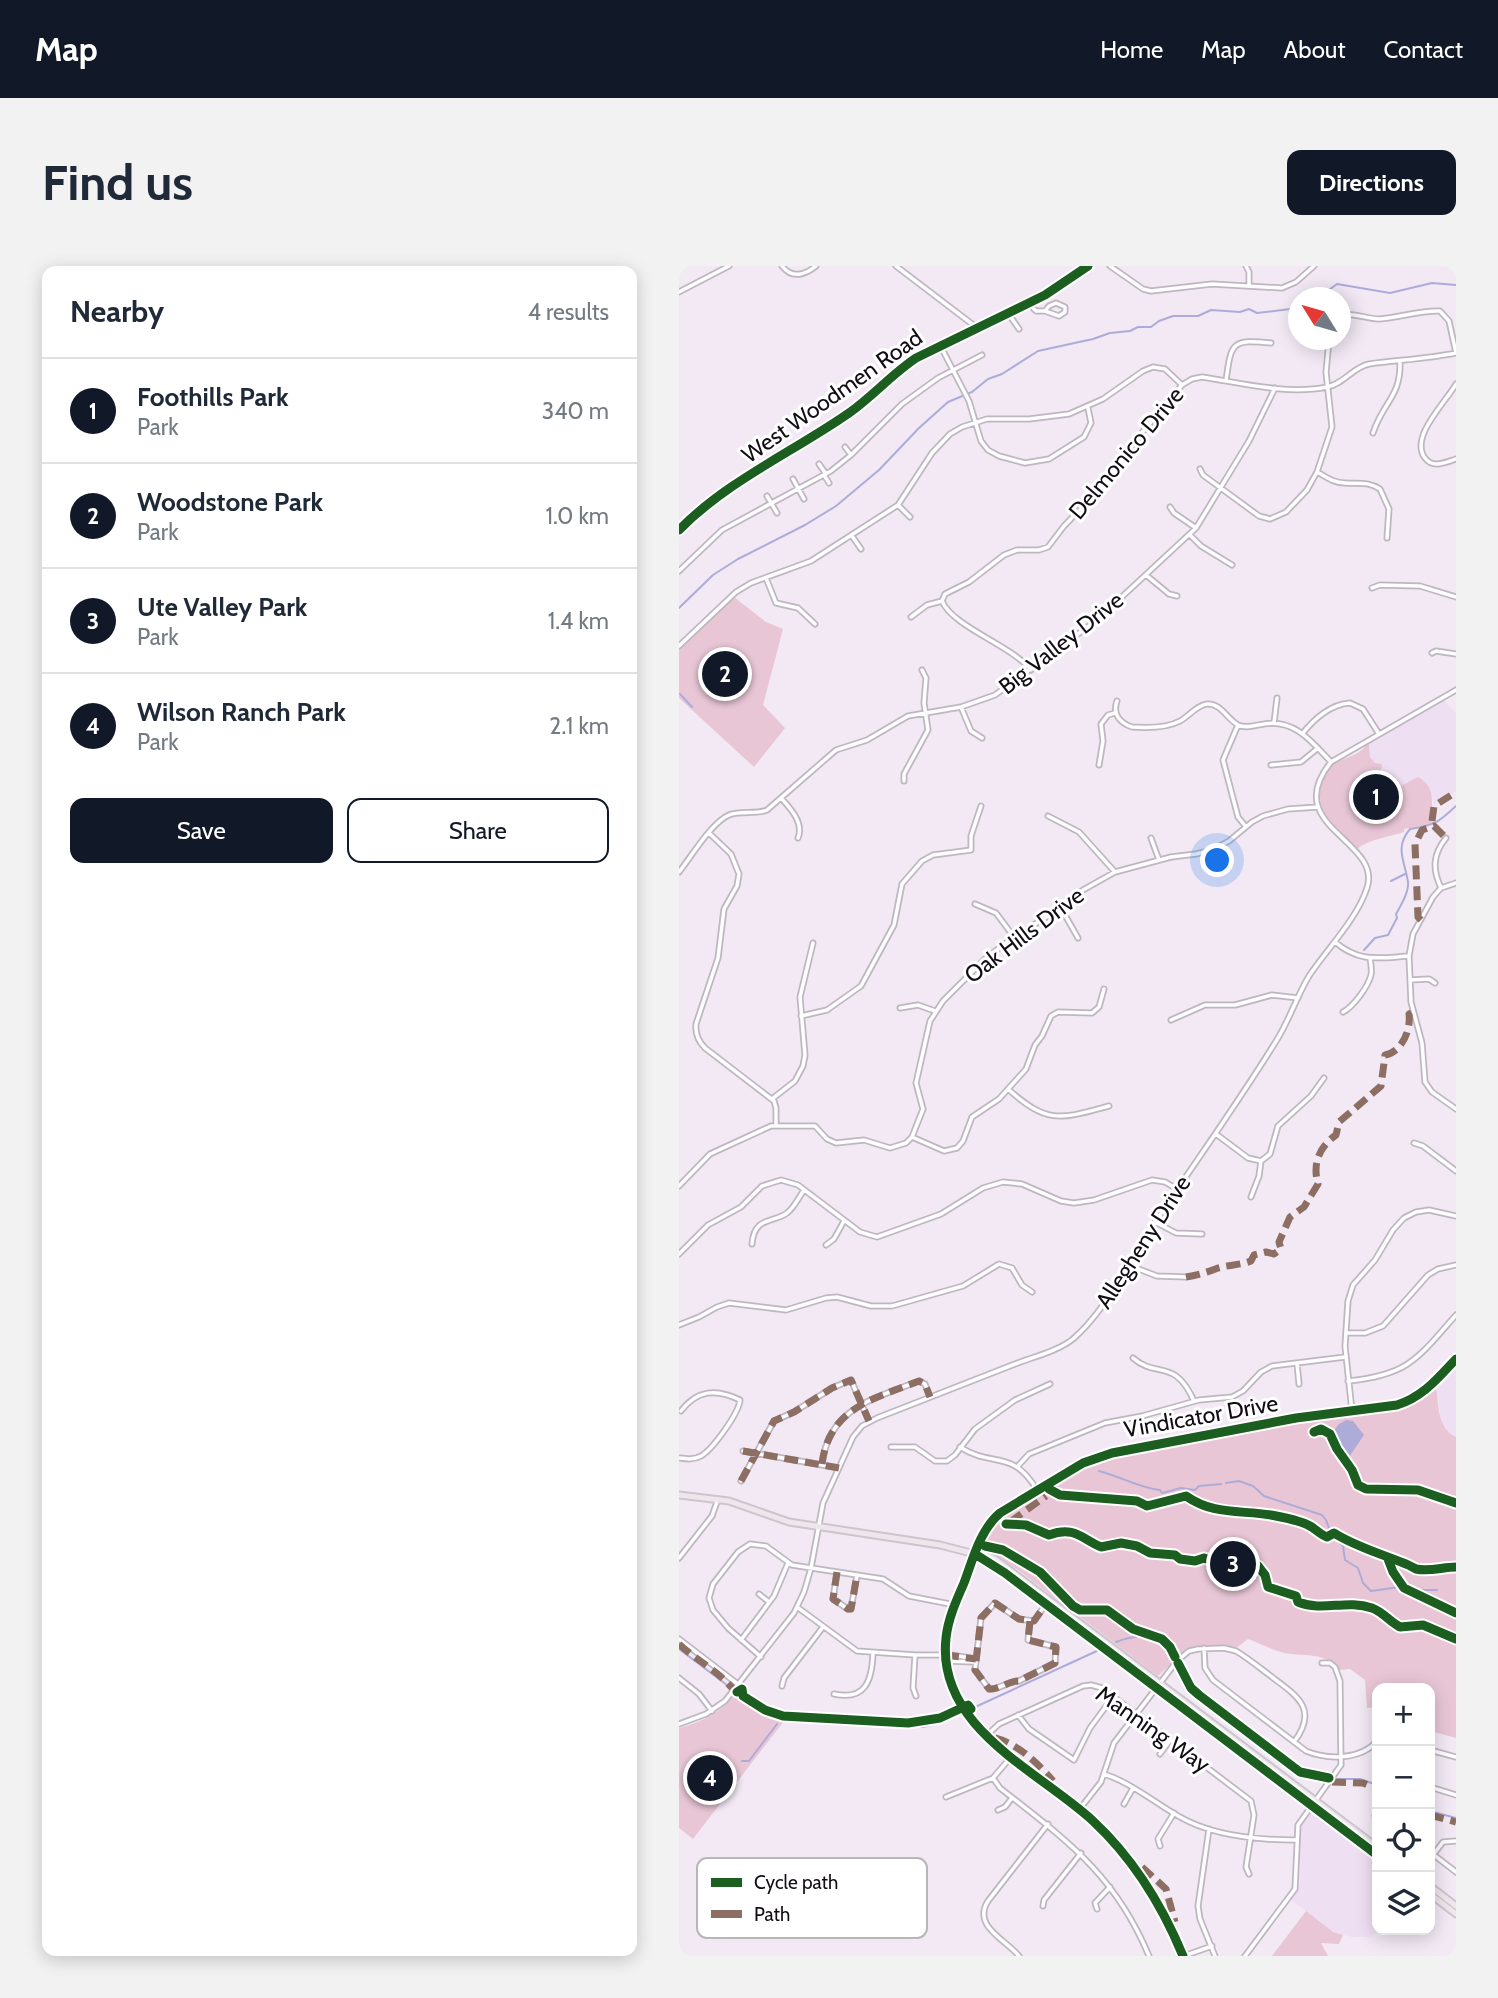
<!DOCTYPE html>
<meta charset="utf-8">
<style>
body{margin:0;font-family:Cabin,sans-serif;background:#f2f2f3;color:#1f2937}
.controls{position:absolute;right:21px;bottom:21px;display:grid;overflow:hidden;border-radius:14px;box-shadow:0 4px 18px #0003}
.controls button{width:63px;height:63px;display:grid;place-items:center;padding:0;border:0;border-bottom:2px solid #e0e1e3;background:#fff;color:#1f2937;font:35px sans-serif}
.compass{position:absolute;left:609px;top:21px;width:63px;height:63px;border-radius:50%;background:#fff;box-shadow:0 4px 18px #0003;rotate:307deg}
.you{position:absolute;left:539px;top:595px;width:24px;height:24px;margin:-18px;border:5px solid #fff;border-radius:50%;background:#1a73e8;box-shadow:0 0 0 10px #1a73e833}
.badge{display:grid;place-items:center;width:46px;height:46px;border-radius:50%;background:#111827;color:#fff;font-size:23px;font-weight:700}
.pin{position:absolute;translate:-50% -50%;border:4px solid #fff;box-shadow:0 2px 7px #0006}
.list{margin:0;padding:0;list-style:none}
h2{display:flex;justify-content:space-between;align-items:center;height:91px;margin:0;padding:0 28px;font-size:30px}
h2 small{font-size:23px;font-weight:400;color:#747a83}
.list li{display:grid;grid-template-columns:46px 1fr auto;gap:21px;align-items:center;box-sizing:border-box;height:105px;padding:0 28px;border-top:2px solid #e0e1e3}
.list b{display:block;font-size:26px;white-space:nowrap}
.list p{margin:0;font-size:23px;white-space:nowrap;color:#747a83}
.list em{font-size:23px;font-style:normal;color:#747a83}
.actions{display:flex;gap:14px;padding:21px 28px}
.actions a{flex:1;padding:16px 0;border:2px solid #111827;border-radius:14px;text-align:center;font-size:24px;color:#111827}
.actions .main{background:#111827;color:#fff}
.icon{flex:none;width:38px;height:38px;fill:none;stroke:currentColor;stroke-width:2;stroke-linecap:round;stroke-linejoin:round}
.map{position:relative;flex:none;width:777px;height:1690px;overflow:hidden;border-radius:14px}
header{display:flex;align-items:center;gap:42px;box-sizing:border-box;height:98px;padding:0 35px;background:#111827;color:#fff}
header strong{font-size:33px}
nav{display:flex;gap:38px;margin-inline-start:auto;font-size:24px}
.intro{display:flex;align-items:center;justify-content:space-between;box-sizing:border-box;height:168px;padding:0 42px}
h1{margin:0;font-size:49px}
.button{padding:18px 32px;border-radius:14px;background:#111827;color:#fff;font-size:24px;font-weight:700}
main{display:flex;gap:42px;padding:0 42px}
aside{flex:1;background:#fff;border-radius:14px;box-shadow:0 4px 18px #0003}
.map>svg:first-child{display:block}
</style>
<header>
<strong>Map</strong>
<nav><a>Home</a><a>Map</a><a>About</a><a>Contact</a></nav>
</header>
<div class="intro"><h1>Find us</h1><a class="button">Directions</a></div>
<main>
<aside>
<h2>Nearby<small>4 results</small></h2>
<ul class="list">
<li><span class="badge">1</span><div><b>Foothills Park</b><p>Park</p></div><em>340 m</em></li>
<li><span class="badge">2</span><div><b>Woodstone Park</b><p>Park</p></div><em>1.0 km</em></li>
<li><span class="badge">3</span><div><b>Ute Valley Park</b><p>Park</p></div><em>1.4 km</em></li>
<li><span class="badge">4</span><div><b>Wilson Ranch Park</b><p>Park</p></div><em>2.1 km</em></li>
</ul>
<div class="actions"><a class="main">Save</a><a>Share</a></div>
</aside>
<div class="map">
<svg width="777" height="1690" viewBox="0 0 777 1690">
<rect width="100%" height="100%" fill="#f2e9f5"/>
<path fill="#efdff3" d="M 765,434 L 777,447 L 777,525 L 755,539 L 751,523 L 742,512 L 739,512 L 714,524 L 705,519 L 702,510 L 704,508 L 703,498 L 696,497 L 691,491 L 690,477 Z
M 777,1100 L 777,1171 L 768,1166 L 763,1158 L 757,1121 Z
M 633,1545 L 698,1593 L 698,1664 L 692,1671 L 673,1671 L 654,1666 L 612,1634 L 621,1618 L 620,1565 L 623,1557 Z"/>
<path fill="#e8c6d6" d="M 55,331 L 87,356 L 104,363 L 84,439 L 106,462 L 75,501 L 0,432 L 0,384 Z
M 690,477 L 691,491 L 696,497 L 703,498 L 702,510 L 709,523 L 714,524 L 739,511 C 759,521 751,541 754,558 L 725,563 L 725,566 C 709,571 691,573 678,583 C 659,565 635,547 642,518 C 645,510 650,500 658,496 C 665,492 676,490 683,484 C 685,482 687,479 690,477 Z
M 757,1121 C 760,1139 758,1162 777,1171 L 777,1472 L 751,1465 L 751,1422 L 698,1422 L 698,1441 L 688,1442 L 686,1414 L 671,1403 L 660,1404 C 646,1384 623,1392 602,1386 C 591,1383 580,1377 569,1373 L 557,1382 L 547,1379 L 508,1382 L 479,1410 L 339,1304 L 305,1282 L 313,1262 L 322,1253 L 394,1208 L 432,1192 L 616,1157 L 720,1143 L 741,1133 Z
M 60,1425 L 85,1443 L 108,1451 L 14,1573 L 0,1562 L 0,1462 C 25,1456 43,1445 60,1425 Z
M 627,1645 L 654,1666 L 664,1669 L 660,1678 L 642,1677 L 649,1690 L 593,1690 Z"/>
<path fill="#adacd9" d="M 667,1154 L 674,1155 L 685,1169 L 670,1191 L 661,1183 L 652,1168 L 660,1158 Z"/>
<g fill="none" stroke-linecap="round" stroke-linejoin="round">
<path stroke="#adacd9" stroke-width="2" d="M 639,32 L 658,18 L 711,27 L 753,17 L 777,19
M 0,342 L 34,309 L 59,293 L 126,259 L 157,240 L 200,204 L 240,162 L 269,136 L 293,126 L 309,113 L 323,108 L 359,85 L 414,73 L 431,67 L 451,65 L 459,61 L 472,61 L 480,55 L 494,50 L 519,50 L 532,44 L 561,46 L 570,43 L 578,47 L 620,42
M 1,428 L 13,441
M 712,615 L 726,608
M 685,684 L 696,672 L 709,669 L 718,652 L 717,648 C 722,639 730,626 729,616 C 726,595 715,582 731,563 C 756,559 759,557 777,540
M 420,1205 C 443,1211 460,1222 481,1224 L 483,1227 L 502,1222 L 516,1224 L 520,1220 L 542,1218
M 547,1217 L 560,1215 L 574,1220 L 585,1230 L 643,1249 L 647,1254 L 653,1270 L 664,1280 L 666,1294 L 679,1302 L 684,1317 L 692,1325 L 728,1320 L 739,1324 L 758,1324
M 437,1376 C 461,1367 478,1368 493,1392
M 0,1383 L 52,1422
M 497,1402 L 506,1421 L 513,1428 L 621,1509 L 647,1514
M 60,1430 L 83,1446 L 103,1452 L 244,1461 L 261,1457 L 281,1448
M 294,1442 L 420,1384
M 63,1495 L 70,1495 L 98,1458
M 658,1513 L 681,1513 L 698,1519
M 751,1545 L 777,1552"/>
<defs>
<path id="minor" d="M 103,0 C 113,13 126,9 137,0
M 217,0 L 297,61
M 431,0 L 464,23 L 472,25 L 533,18 L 603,22 L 617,16 L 635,0
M 567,0 L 570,6 L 570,19
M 0,26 L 50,0
M 349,37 L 357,45 L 366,45 L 380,50 L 386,46 L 386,41 L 377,37 L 370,40 L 366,45
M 329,47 L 340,63
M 662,49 C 674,46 687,53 700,53 C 720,52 741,44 761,45 L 770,55 L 777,87
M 262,81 L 290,135 L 302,175 L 309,184 L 320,190 L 346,197 L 370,193 L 405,171 L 412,157 L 409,142
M 547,115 C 552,76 553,73 592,77
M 777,118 C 767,136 730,171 746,192 C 754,203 767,196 777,193
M 694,167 C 704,136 722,131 721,96
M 166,181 L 172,189
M 140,198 L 147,208
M 521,203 L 524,209 L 580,250 L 591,253 L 607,246 L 628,224 L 638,206 L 653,161 L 647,106 L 650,74
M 638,206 C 647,211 655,217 666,217 C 680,218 688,215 701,223 L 710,243 L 708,272
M 145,209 L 150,217
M 114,213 L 125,233
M 88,230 L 98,247
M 219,239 L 231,251
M 491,241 L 495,247 L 517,262
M 511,269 L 522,280 L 553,299
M 173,270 L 182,283
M 0,305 L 43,264 L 152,205 L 172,189 L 223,138 L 259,112 L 303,89
M 467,309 L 490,328 L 498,330
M 87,312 L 97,337 L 119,342 L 136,358
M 693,322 L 701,319 L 741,320 L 777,331
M 263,335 C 274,361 332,379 352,404
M 232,351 L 248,339 L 263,335 L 266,328 L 290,316 L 325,289 L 338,284 L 360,284 L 369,281 L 385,260 L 429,215 L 461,169 L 503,119 L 513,113 L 523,111 C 563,117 608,129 648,121 C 665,118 674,101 690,98 C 719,94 748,93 777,87
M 0,380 L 57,326 L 72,317 L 132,295 L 219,239 L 253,187 L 271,168 L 283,161 L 308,153 L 350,153 L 390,148 L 424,133 L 464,105 L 474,101 L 486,103 L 503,119
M 753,387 L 757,385 L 777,388
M 438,435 C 433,448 441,457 453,461 C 468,462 488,462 501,455 C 510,450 518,439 528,438 C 542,437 548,453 559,459 C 568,463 576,459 585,458 C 616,453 633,476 652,496
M 282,441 L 292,465 L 303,472
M 595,457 L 598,432
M 559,459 L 544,494 L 559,551 L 567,561
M 624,467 C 635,453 652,438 671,437 L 684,443 L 700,468
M 420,499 L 424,475 L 422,458 L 429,449 L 436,447
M 592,499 L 622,496 L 639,482
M 225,515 L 225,508 L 249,464 L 245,437 L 247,412 L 243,404
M 102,532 C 112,543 125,557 119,572
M 369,550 L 400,566 L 436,606
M 30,567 L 52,588 L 60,608 L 58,620 L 45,643 L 39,692 L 17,758 C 16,768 19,775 26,782 L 95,835 L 97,842 L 97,858
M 472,572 L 480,594
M 0,606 C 12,591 33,556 50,549 C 62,544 76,549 88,544 L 157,484 L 188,474 L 229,450 L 282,441 L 316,429 L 418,354 L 517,262 L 570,175 L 596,122
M 777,617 L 762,622 L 754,631 L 734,668 L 730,690 L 732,736 L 743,777 L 746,816 L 753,826 L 777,843
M 762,622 C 753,603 754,588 767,572
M 296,638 L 317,647 L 335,671
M 382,642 L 399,672
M 656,676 C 681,697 699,692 730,690
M 731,714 L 750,713 L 756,717
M 221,742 L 239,739 L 256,745
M 664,746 C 674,741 689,721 692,709 C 693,704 692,698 691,692
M 122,750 L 148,744 L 182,720 L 215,659 L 223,618 L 243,595 L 254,589 L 292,584 L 292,570 L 302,540
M 492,754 L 526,739 L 556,739 L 593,729 L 619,732
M 329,823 C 369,859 382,853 430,840
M 93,833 L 116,815 L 124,800 L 126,789 L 121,731 L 134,677
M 537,868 L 569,892 L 582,895
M 233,871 L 265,885 L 278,882 L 284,875 L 293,851 L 320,833 L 347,803 L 356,779 L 363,770 L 372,750 L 379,746 L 413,747 L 420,741 L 425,723
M 735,877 L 744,880 L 777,905
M 582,895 L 591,888 L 599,860 L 632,830 L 645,812
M 0,920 L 31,888 L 92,860 L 136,860 L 148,873 L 157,877 L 185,874 L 211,882 L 227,877 L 233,871 L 244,843 L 237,817 L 251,755 L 264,735 L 307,692 L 335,671 L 382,642 L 404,624 L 436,606 L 492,591 L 517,588 L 533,584 L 550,575 L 573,556 L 584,550 L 609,543 L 639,541
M 572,931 L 580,910 L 582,895
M 476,956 L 497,967 L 523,968
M 73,978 C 75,950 95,957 108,947 C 115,942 120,931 125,924
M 147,979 L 155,973 L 165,955
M 0,988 L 29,959 L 62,941 L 83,920 L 102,914 L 119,919 L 181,966 L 198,971 L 262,948 L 304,922 L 324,916 L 343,918 L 382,935 L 395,937 L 415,934 L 473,914 L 486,916 L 498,923
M 449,999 L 478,1010 L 507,1011
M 0,1059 L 20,1051 L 38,1041 L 50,1037 L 107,1044 L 147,1032 L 158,1031 L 192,1040 L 213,1040 L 284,1020 L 320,998 L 333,1002 L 343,1019 L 353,1026
M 668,1067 L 686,1067 L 704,1060 L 749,1009 L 759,1003 L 777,999
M 454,1092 C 478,1113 495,1091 515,1135
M 618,1097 L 620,1118
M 669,1115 C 730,1109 739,1092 777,1049
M 673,1145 L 666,1080 L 669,1035 L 674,1019 L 696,994 L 714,964 L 725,952 L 737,946 L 750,944 L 777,950
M 212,1181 L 236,1181 L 256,1195 L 268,1195 L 276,1189 L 296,1163 L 336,1134 L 371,1118
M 281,1181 C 313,1202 333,1182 358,1224
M 64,1185 L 160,1202
M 0,1192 C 8,1193 15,1194 22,1190 C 34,1183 60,1147 61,1134 C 37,1122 18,1124 2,1145
M 143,1198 C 150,1142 194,1133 240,1115 L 246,1118 L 251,1131
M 339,1200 L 350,1188 L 426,1157 L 463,1150 L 520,1134 L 553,1131 L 564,1125 L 582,1106 L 593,1100 L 666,1091
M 62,1215 L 95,1155 L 115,1146 L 153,1122 L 172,1114 L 190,1155
M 296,1288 C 284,1320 264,1354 266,1389 C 270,1470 370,1511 420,1562 C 458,1599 484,1642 504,1690
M 0,1292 L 33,1250 L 39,1233
M 158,1306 L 154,1333 L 169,1343 L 172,1343 L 178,1309
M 80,1328 L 90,1336
M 118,1341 L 178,1385 L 236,1389 L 273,1389 L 297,1393
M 351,1355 L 349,1374 L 377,1381 L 376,1397 L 340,1415 C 329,1415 320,1424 310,1423 L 296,1404 L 302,1352 L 316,1337 L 340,1353 L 355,1355 L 367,1338
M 0,1373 L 60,1419
M 62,1374 L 95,1330 L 109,1297
M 525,1382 L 526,1402 L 534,1414 L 627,1485 C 649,1494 682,1494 698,1475
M 236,1389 L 234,1422 L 237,1430
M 82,1391 L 49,1362 L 34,1344 L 30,1332 L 34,1318 L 59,1286 L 71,1278 L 87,1280 L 113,1299 L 204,1313 L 230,1330 L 276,1339
M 266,1395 L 296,1396
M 0,1412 L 20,1428 L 33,1445
M 103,1420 L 105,1412 L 144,1361
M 155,1428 C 187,1435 193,1414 194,1387
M 339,1449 L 350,1463 L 395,1494 L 411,1462 L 434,1431
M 0,1458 L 27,1448 L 46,1435 L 115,1347 L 125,1326 L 132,1302 L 144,1237 L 174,1171 L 183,1160 L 198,1152 C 244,1134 290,1116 336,1098 C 354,1091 379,1085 394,1073 C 427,1044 444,1005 467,970 C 511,903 558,839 599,772 C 611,752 618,730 630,710 C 648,683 678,653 688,622 C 704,574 600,561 652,496 L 777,424
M 306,1471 L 320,1458 L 404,1420 L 412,1419 L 423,1422 L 572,1535 L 575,1549 L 567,1601 L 570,1608
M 751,1484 L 777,1491
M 481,1488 L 492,1473
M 425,1508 C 453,1517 476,1537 501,1551 C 534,1570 580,1574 617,1574
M 314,1512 L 321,1522 C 387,1574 436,1608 470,1690
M 751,1521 L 777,1529
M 267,1531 L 314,1512 L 332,1491
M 445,1538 L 454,1522
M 319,1544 L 326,1541 L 333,1532
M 400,1544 L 422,1516 L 435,1477 L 498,1395 L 510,1385 L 519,1383 L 545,1382 L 557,1385 C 569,1392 581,1402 593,1411 C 618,1430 640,1443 615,1476
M 696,1550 L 698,1550
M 530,1563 L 519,1640 L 521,1653 L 536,1690
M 481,1580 L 479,1573 L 495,1547
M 751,1586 L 777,1606
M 754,1589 L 764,1576 L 777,1575
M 364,1640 L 365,1634 L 402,1587
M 418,1643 L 416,1637 L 431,1621
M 340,1690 C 326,1673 293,1660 309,1635 L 369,1558
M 505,1690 L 533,1680
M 566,1690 L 616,1623 L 619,1559 L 662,1499 L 661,1415 L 656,1401 L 651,1397 L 643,1397"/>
<path id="major" d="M 0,264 C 48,215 114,186 170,147 C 194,130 213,108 237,92 L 366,29 L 409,0
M 0,1229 L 50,1235 L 110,1256 L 261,1279 L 296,1288 L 306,1288 L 316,1293 L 698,1581
M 296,1288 L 306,1265 L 321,1247 L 414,1193 L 445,1184 L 617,1152 L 718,1139 C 744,1131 759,1112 777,1093
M 296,1288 L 326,1307 L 698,1589
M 751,1620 L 777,1640
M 751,1628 L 777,1648"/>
</defs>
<use href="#minor" stroke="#beb7c0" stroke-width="7"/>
<use href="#major" stroke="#cbc6cc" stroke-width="9"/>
<use href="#minor" stroke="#fdfcfe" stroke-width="3.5"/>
<use href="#major" stroke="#efe6ed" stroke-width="5"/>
<path stroke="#8d6e63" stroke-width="7" stroke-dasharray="14 7" stroke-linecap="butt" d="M 753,555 L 755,540 L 777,526
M 742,654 L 739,651 L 736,578 L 743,564 L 755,560 L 767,572
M 507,1011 C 519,1009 529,1006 539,1002 C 549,999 562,999 572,995 L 575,989 L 587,986 L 595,988 L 602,983 L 600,976 L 611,951 L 625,941 L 639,918 C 633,897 641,880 657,869 L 660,856 L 702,820 L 706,789 C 723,786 732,764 730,748 L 735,746
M 64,1185 L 160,1202
M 143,1198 C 150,1142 194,1133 240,1115 L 246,1118 L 251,1131
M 62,1215 L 95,1155 L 115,1146 L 153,1122 L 172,1114 L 190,1155
M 331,1256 L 367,1230
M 158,1306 L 154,1333 L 169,1343 L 172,1343 L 178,1309
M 351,1355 L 349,1374 L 377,1381 L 376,1397 L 340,1415 C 329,1415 320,1424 310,1423 L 296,1404 L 302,1352 L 316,1337 L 340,1353 L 355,1355 L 367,1338
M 0,1378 C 17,1394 38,1404 53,1422
M 266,1389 L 297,1393
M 316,1472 C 339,1478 359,1497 374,1515
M 653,1516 L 684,1517 L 698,1523
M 751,1549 L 777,1556
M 463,1601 L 487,1623 L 496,1656"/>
<defs>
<path id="cycleway" d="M 0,264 C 48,215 114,186 170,147 C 194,130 213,108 237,92 L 366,29 L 409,0
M 635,1166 L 642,1163 L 651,1168 L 658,1183 L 673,1204 L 679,1219 L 687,1223 L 739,1224 L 777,1237
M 370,1223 L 381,1229 L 458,1235 L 468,1240 L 507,1230 C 534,1249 560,1244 592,1249 C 603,1251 619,1254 629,1259 C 636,1262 640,1268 648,1271 L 655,1267 C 677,1281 703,1288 727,1298 C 728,1298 737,1303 737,1303 C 750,1306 764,1301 777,1301
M 327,1258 L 347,1259 L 370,1269 C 395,1260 402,1272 422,1281 L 442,1277 L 458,1280 L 471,1287 L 496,1289 L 501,1293 L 516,1295 L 525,1292 L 541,1297 L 571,1296 L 579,1300 L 586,1309 L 589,1321 L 617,1330 L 619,1336 C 644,1346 667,1333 693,1342 C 704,1346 711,1356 721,1361 L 744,1359 L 777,1373
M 306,1280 L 324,1284 L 361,1306 L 394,1340 L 401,1344 L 428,1344 L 454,1363 L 483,1373 L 491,1381 L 496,1391
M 296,1288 L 326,1307 L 698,1589
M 709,1293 L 714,1306 L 725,1322 L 777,1347
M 499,1397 L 512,1422 L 520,1429 L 621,1506 L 650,1512
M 58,1426 L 63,1423 L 64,1430 L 86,1444 L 104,1450 L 229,1457 L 261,1452 L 289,1439 L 292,1443
M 504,1690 C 483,1639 454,1592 413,1554 C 358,1504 257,1461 267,1372 C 269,1353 277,1335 285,1317 C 294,1293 301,1264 321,1247 L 404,1197 L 433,1187 L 617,1152 L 718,1139 C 744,1131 759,1112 777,1093"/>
</defs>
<use href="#cycleway" stroke="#fff" stroke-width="13"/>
<use href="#cycleway" stroke="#1b5e20" stroke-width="9"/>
</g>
<g text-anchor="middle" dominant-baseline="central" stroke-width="6" stroke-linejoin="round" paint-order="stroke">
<g font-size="23" fill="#120c14" stroke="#fff">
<text transform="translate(153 130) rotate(-35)">West Woodmen Road</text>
<text transform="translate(447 187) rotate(-50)">Delmonico Drive</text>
<text transform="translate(382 377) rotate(-38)">Big Valley Drive</text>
<text transform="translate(345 669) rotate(-37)">Oak Hills Drive</text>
<text transform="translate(464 976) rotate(-57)">Allegheny Drive</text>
<text transform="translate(522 1150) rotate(-10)">Vindicator Drive</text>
<text transform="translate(474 1463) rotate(35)">Manning Way</text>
</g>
</g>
<rect x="18" y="1592" width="230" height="80" rx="10" fill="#fff" stroke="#b8b6b8" stroke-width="2"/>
<rect x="32" y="1612" width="31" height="9" fill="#1b5e20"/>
<rect x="32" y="1644" width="31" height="8" fill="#8d6e63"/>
<g font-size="19" fill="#120c14">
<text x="75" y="1623">Cycle path</text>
<text x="75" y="1655">Path</text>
</g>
</svg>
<div class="controls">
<button>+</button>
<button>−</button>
<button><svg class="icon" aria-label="locate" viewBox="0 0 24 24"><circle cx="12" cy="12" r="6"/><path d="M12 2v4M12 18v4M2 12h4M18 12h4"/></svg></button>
<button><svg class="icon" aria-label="layers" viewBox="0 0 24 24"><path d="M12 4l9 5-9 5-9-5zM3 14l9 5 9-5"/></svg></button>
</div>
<svg class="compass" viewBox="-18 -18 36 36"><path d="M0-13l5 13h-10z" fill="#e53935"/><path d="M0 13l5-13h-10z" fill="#747a83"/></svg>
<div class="you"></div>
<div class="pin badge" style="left:697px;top:531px">1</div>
<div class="pin badge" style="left:46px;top:408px">2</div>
<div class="pin badge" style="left:554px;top:1298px">3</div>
<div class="pin badge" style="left:31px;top:1512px">4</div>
</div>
</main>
